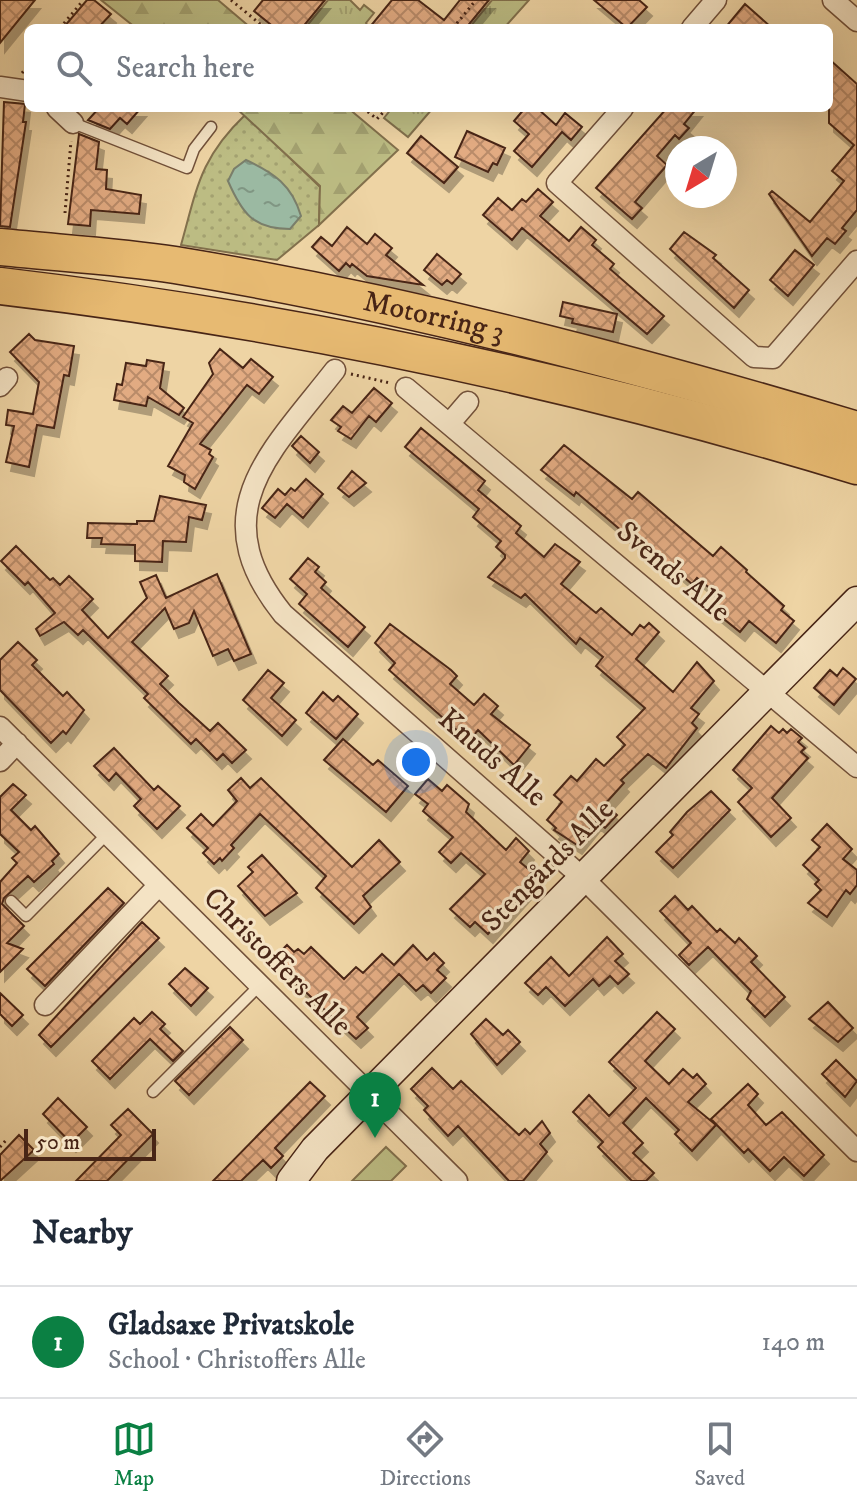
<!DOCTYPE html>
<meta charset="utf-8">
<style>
body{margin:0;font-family:"IM FELL DW Pica",serif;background:#f6f6f7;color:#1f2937}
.compass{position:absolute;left:665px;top:136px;width:72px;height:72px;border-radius:50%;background:#fff;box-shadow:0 8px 32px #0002;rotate:218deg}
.scale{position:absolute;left:24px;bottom:20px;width:132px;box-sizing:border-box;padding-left:8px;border:4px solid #482516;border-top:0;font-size:22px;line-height:28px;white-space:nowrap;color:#482516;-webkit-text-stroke:6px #f4e3c4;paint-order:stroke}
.you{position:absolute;left:416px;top:762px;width:28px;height:28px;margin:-20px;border:6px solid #fff;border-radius:50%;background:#1a73e8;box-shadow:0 0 0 12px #1a73e833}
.badge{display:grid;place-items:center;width:52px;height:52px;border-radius:50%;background:#0b8043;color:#fff;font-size:26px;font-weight:700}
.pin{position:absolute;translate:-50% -66px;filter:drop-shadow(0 2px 4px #0008)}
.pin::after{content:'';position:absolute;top:42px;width:28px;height:24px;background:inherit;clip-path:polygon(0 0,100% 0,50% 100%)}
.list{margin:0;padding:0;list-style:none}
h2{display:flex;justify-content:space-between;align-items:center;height:104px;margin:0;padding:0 32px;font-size:34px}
h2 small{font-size:26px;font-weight:400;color:#747a83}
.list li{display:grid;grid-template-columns:52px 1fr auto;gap:24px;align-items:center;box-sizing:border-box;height:112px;padding:0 32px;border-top:2px solid #e0e1e3}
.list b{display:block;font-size:30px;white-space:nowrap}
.list p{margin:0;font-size:26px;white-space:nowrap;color:#747a83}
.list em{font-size:26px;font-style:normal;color:#747a83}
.icon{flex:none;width:44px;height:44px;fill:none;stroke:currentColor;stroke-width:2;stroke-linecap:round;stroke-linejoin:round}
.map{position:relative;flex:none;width:857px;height:1181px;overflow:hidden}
.search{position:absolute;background:#fff;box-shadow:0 8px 32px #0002;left:24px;right:24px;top:24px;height:88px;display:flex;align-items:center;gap:20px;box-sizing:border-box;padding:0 28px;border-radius:12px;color:#747a83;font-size:30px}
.sheet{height:216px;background:#fff}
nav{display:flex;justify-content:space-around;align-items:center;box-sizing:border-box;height:112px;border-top:2px solid #e0e1e3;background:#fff;font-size:22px;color:#747a83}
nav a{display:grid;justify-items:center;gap:4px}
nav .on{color:#0b8043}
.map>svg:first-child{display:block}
</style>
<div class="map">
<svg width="857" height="1181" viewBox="0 0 857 1181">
<defs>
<pattern id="grass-dots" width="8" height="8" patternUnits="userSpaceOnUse" patternTransform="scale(2)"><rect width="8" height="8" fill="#bcbc83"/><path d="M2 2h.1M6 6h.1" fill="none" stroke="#a3a170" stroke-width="1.8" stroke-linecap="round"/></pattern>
<pattern id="forest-firs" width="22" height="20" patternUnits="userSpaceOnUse" patternTransform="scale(2)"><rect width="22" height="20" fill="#bcbc83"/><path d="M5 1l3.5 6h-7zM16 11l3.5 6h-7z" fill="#a3a170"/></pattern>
<pattern id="park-tufts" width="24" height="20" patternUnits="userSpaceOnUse" patternTransform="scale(2)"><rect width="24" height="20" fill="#bcbc83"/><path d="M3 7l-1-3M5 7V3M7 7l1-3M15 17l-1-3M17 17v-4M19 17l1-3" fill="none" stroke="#a3a170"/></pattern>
<pattern id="water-ripples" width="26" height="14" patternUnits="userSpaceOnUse" patternTransform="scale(2)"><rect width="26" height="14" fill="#9bb9a2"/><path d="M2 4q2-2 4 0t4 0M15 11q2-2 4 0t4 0" fill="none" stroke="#809683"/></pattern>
<pattern id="building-cross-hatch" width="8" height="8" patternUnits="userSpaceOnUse" patternTransform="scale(2)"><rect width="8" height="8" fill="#e2ab82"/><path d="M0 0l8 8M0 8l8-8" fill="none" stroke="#b98b69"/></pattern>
<filter id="shadow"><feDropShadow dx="5" dy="9" stdDeviation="0" flood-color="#0004"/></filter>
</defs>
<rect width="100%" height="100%" fill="#eed4a4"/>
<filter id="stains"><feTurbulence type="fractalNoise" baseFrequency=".0025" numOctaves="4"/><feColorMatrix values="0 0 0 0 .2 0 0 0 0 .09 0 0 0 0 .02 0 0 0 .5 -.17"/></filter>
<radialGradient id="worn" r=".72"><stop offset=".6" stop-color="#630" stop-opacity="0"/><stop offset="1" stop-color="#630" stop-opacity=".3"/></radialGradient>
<path fill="url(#grass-dots)" stroke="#82704c" stroke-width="2" d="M 245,115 L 320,187 L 319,225 L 277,260 L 181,245 C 197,188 200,158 245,115 Z"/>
<path fill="url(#forest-firs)" stroke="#82704c" stroke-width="2" d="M 101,0 L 218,0 L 251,28 L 136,28 Z
M 236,108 L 348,108 L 398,150 L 319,225 L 320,186 Z"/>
<path fill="url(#park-tufts)" stroke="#82704c" stroke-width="2" d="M 328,0 L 350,0 L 360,10 L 364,5 L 374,13 L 366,23 L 368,26 L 305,28 Z
M 492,0 L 529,0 L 504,28 L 469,28 Z
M 392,108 L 433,108 L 408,137 L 384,118 Z"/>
<path fill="#bcbc83" stroke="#82704c" stroke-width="2" d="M 386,1147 L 406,1166 L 391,1181 L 352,1181 Z"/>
<path fill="url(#water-ripples)" stroke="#7a7e6a" stroke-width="2" d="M 246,160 C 274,173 292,185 301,216 L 290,229 C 253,229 242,213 228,181 L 234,169 Z"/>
<path fill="url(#building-cross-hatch)" stroke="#482516" stroke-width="2" filter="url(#shadow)" d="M 0,0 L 35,0 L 0,43 Z
M 87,0 L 94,0 L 111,14 L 98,28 L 63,28 Z
M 263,0 L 325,0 L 302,28 L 275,28 L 254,11 Z
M 392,0 L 418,0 L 444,20 L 460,0 L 489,0 L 466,28 L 369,28 Z
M 594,0 L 639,0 L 647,7 L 627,28 Z
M 745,4 L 772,28 L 725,28 Z
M 829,59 L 857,84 L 857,210 L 842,228 L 846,231 L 835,244 L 827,238 L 812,256 L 769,194 L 772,191 L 810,222 L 844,181 L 832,171 L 854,145 L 829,123 Z
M 4,102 L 25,104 L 23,122 L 26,122 L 10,227 L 0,226 Z
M 99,108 L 141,108 L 127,124 L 120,118 L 110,129 L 88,120 Z
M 525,108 L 537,108 L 556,125 L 565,113 L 582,127 L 571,140 L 562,132 L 532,167 L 514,151 L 529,134 L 514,121 Z
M 667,108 L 697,108 L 684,124 L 689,128 L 679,139 L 675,135 L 657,156 L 667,165 L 635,202 L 642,208 L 632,219 L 596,188 Z
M 467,131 L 505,148 L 497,165 L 493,163 L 488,172 L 455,157 Z
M 79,134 L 99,142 L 96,169 L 107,170 L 106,189 L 141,195 L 139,214 L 91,210 L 90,226 L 68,224 Z
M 421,136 L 458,167 L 444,183 L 407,153 Z
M 538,189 L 553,202 L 540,216 L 569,241 L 581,227 L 596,240 L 592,245 L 614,264 L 610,269 L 664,316 L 647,334 L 522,228 L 512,240 L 483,215 L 498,198 L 512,210 L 522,199 L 526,202 Z
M 347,227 L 367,244 L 375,234 L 392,248 L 386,255 L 423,285 L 367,276 L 352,264 L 350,267 L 346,263 L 339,271 L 312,247 L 321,237 L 332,246 Z
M 684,232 L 716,255 L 713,258 L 749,290 L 734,308 L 670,249 Z
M 795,250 L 814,265 L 788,296 L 770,280 Z
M 437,254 L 461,274 L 452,284 L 447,280 L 442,285 L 424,270 Z
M 563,302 L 617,314 L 613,332 L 572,323 L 573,319 L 560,316 Z
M 29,334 L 35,340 L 74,346 L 69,376 L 64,375 L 54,428 L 37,425 L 29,467 L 6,462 L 14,426 L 6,425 L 8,410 L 33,414 L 39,382 L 10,352 Z
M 220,349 L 243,368 L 251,359 L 273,377 L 259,394 L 247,385 L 200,444 L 211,450 L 209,454 L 213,457 L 195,489 L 184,482 L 185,475 L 168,466 L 193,423 L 183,417 L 213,374 L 209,363 Z
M 147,360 L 164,363 L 160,388 L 184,408 L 179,415 L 148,397 L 146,406 L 114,400 L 117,384 L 122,385 L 126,363 L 146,366 Z
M 374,388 L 392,403 L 376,422 L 369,416 L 351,439 L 338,431 L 341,427 L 331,420 L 343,406 L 352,413 Z
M 421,428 L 485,481 L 478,490 L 521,526 L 516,533 L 544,557 L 555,544 L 580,562 L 561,584 L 596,613 L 601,608 L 632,635 L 640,625 L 644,628 L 649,623 L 659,632 L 636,659 L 673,692 L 697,662 L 714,681 L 691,708 L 699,714 L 692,723 L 697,728 L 666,768 L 648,754 L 621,780 L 624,783 L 605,804 L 617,815 L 605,828 L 596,821 L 577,845 L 554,830 L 556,828 L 547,820 L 562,802 L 554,795 L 571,776 L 577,781 L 596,759 L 604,766 L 625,745 L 617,737 L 645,708 L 596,666 L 603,657 L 580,638 L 576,644 L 525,594 L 521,598 L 488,577 L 505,558 L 505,555 L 496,547 L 501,541 L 473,517 L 479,509 L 405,447 Z
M 301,436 L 319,452 L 310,463 L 292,446 Z
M 564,445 L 632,499 L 638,492 L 713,556 L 721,547 L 747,570 L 746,572 L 784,606 L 781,610 L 794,621 L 776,643 L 749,621 L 740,632 L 709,607 L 722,598 L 697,578 L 692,584 L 673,568 L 670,572 L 576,492 L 574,496 L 541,470 Z
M 352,471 L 366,483 L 349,497 L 338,488 Z
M 306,479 L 323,494 L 303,518 L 287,504 L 275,518 L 262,508 L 278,489 L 285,495 L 291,488 L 295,491 Z
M 160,496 L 206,505 L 202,520 L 189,517 L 186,542 L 163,541 L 162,562 L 135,561 L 135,545 L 101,544 L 102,538 L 87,538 L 88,523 L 137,524 L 137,521 L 154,521 Z
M 16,546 L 50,580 L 53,578 L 60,585 L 69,576 L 93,599 L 82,610 L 108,638 L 147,598 L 140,582 L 156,575 L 166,598 L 217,574 L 251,654 L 234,661 L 228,649 L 213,656 L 194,611 L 189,623 L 174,629 L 165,608 L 132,642 L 168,676 L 160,684 L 179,703 L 210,731 L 218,723 L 246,750 L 232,763 L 223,754 L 217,760 L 196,739 L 191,744 L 144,698 L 148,694 L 83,630 L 78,635 L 64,622 L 40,636 L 36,629 L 55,613 L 28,582 L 25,585 L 1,561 Z
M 308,558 L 319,567 L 315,572 L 326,582 L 321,588 L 365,627 L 348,647 L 299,604 L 307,594 L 290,579 Z
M 390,624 L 451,670 L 457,676 L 450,684 L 474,705 L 484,694 L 498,706 L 491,714 L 530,745 L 514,765 L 478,730 L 469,741 L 389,670 L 395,663 L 375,643 Z
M 18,642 L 37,660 L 32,665 L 63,696 L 67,692 L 84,710 L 66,734 L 63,731 L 51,743 L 0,690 L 0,660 Z
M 843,668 L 856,679 L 834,705 L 814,688 L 830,670 L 837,676 Z
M 268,670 L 284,683 L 271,698 L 296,720 L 282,736 L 243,700 Z
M 323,692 L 333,701 L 338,696 L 358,714 L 336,739 L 306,713 Z
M 771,726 L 779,733 L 783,729 L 787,733 L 791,729 L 802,738 L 798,742 L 805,748 L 801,752 L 808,758 L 772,798 L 791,818 L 771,837 L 738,802 L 752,788 L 733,770 Z
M 343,739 L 373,765 L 378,760 L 408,786 L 386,812 L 324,760 Z
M 114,748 L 154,790 L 158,786 L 180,806 L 157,829 L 134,806 L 141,799 L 116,773 L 109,781 L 94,766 Z
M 241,778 L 250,788 L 261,778 L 352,867 L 379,840 L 400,862 L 363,896 L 371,907 L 354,924 L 316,888 L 326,876 L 260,814 L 231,845 L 234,848 L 222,861 L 220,858 L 214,864 L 203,853 L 208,848 L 187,828 L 201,814 L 213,826 L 237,801 L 228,790 Z
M 428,779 L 442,791 L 447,785 L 469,804 L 466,812 L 506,850 L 516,838 L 529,851 L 520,862 L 532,872 L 523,882 L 529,887 L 488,934 L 475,922 L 470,927 L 450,909 L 485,874 L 461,853 L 451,863 L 439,852 L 453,837 L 423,811 L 428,804 L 415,794 Z
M 13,784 L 26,795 L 11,810 L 31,830 L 35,826 L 59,854 L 52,861 L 54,864 L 34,882 L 28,876 L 4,898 L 2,904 L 24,926 L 7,943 L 23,949 L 0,972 L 0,882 L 17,863 L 12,858 L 19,852 L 0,834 L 0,797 Z
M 711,791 L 730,810 L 673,868 L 656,852 L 673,835 L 670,832 L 687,812 Z
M 827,824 L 852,849 L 843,859 L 857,870 L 857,885 L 850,894 L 846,890 L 827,917 L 808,903 L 821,890 L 815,884 L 819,880 L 803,865 L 820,847 L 812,840 Z
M 262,855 L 297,893 L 265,916 L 238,886 L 253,872 L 248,867 Z
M 108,888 L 124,903 L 45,986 L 27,969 Z
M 675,896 L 688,910 L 692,906 L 717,932 L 720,929 L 735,943 L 739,938 L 757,956 L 751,962 L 785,997 L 765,1017 L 747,999 L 751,991 L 708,947 L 689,965 L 679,955 L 691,943 L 660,911 Z
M 142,922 L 159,938 L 51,1047 L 39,1035 Z
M 607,937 L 623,954 L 615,961 L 629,974 L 618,984 L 610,976 L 599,986 L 593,979 L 565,1006 L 546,987 L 538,995 L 525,983 L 551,957 L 569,976 Z
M 287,945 L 294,952 L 298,949 L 304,954 L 311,947 L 344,979 L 356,967 L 363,973 L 382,954 L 394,965 L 413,945 L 427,960 L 434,953 L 444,963 L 437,970 L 446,978 L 431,993 L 423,985 L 416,991 L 399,974 L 357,1017 L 368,1028 L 356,1039 L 280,968 L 274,958 Z
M 185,968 L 208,988 L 191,1006 L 169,984 Z
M 0,993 L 23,1015 L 12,1026 L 0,1014 Z
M 828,1002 L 853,1028 L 838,1042 L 809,1019 Z
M 152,1012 L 165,1024 L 160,1029 L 183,1051 L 173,1061 L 150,1039 L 110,1079 L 92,1061 L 134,1018 L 140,1024 Z
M 657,1012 L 675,1029 L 645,1061 L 669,1084 L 683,1069 L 693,1078 L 697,1074 L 706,1084 L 688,1102 L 716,1125 L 692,1151 L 675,1134 L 679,1130 L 646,1098 L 623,1123 L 643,1143 L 633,1153 L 654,1173 L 646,1181 L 632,1181 L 598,1147 L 603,1142 L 573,1112 L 589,1095 L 609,1116 L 636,1088 L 609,1062 Z
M 486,1019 L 503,1035 L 508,1030 L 520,1042 L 497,1065 L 471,1034 Z
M 230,1027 L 243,1040 L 189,1095 L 175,1081 Z
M 836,1060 L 857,1081 L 845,1097 L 822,1074 Z
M 432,1068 L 453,1089 L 461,1081 L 519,1135 L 525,1129 L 530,1134 L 542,1121 L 550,1133 L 540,1144 L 547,1152 L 523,1181 L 509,1181 L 458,1126 L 448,1136 L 424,1110 L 428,1106 L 411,1089 Z
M 310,1082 L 325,1096 L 275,1148 L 283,1156 L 271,1168 L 263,1160 L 241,1181 L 213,1181 Z
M 748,1084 L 758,1094 L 748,1105 L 766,1125 L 782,1112 L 824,1155 L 804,1176 L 784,1157 L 770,1171 L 748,1149 L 744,1153 L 711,1119 Z
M 58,1098 L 87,1127 L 71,1143 L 43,1114 Z
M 128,1109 L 153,1134 L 107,1181 L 76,1181 L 121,1135 L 111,1125 Z
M 19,1135 L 34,1150 L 0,1181 L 0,1155 Z"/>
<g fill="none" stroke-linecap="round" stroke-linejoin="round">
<defs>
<path id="lane" d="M 73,123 L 187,168 L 194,149 L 211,127
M 11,901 L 26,916 L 107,834
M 153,1092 L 259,986"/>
<path id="street" d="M 833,0 L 857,21
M 692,28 L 716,0
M 0,87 L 28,91
M 57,108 L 73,123
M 623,108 L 557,183 L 754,357 L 773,358 L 857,261
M 335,370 C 271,452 201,512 283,614 L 583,878 L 857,1151
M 0,386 L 7,378
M 406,388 L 857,767
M 450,423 L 468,402
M 0,727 L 457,1181
M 0,761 L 17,743
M 45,1005 L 158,886"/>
<path id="secondary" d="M 291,1181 L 315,1149 L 857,601"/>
<g id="highway">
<path id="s1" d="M 0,247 C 58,253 117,256 175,265 C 406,303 633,363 857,430"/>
<path d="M 0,286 C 290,320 577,381 857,466"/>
</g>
</defs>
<use href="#lane" stroke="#72513a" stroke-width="13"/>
<use href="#street" stroke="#72513a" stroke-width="23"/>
<use href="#secondary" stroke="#482516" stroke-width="31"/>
<use href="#highway" stroke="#482516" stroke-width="39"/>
<path stroke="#482516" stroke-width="3" stroke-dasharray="2 4" stroke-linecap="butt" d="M 231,0 L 265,28
M 60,28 L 81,3
M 453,28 L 476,0
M 22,73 L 28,66
M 363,108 L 377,119 L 387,108
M 65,213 L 71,141
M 351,374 L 390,383
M 0,1147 L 7,1139"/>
<use href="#lane" stroke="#f4e3c4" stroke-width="10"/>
<use href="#street" stroke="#f4e3c4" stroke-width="20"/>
<use href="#secondary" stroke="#f4e3c4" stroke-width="28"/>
<use href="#highway" stroke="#e7ba72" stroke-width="36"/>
</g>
<g text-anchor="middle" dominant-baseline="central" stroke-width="6" stroke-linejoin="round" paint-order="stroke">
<g font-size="30" fill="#482516" stroke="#f4e3c4">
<text stroke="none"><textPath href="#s1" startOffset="440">Motorring 3</textPath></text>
<text transform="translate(673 572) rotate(40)">Svends Alle</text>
<text transform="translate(492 758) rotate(41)">Knuds Alle</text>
<text transform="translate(548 866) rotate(-45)">Stengårds Alle</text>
<text transform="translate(277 962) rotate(45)">Christoffers Alle</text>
</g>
</g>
<rect width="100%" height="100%" filter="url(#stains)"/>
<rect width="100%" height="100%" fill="url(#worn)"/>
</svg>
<svg class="compass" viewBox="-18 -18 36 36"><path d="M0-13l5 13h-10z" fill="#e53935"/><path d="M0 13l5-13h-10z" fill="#747a83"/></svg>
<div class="scale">50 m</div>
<div class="you"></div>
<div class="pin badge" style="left:375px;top:1138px">1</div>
<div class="search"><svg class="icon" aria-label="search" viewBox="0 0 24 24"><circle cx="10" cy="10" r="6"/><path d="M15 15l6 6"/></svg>Search here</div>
</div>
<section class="sheet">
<h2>Nearby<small></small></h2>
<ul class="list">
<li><span class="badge">1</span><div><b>Gladsaxe Privatskole</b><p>School · Christoffers Alle</p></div><em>140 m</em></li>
</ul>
</section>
<nav>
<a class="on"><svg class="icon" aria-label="map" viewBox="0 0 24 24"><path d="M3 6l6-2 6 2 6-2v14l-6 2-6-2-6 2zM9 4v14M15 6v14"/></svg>Map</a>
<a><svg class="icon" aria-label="directions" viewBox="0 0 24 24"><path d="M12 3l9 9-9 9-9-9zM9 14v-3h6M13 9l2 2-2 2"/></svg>Directions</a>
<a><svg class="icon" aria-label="saved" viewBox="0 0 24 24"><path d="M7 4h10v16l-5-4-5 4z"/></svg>Saved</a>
</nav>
